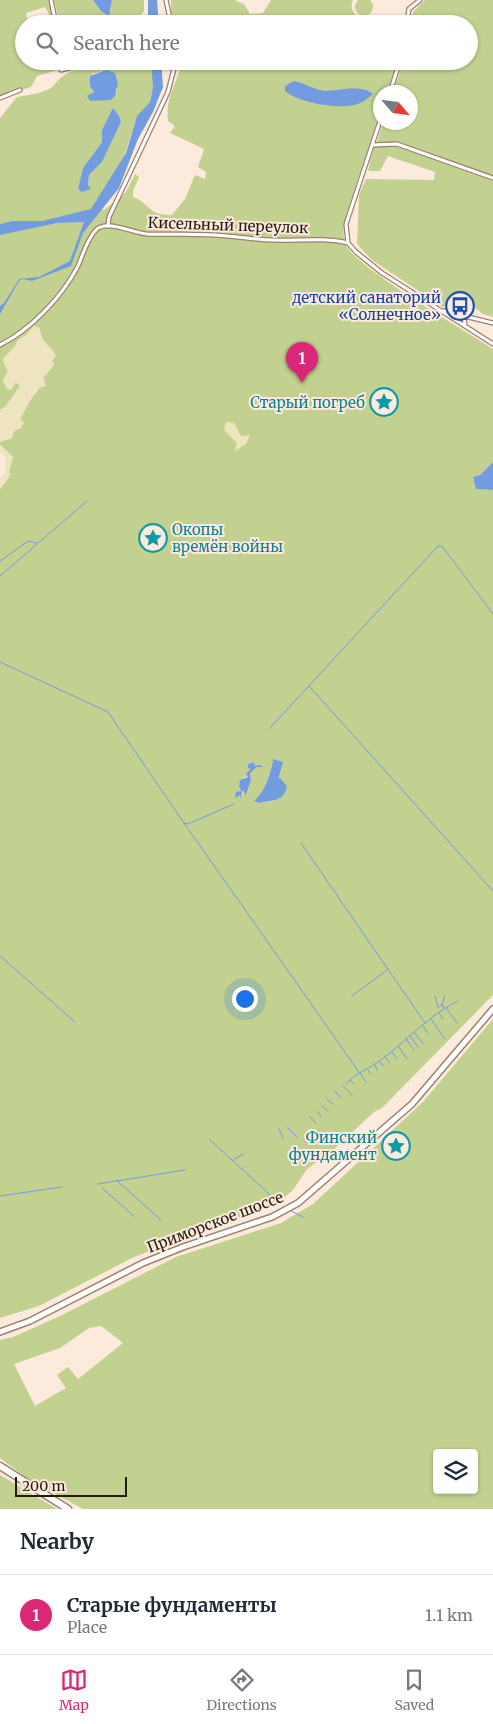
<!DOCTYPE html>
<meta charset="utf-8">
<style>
body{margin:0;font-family:Merriweather,serif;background:#f6f6f7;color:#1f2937}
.controls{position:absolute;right:15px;bottom:15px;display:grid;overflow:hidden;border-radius:5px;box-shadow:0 1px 4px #0004}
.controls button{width:45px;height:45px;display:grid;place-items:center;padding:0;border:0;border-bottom:1px solid #e0e1e3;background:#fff;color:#1f2937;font:25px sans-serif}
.compass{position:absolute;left:373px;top:85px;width:45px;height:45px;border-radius:50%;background:#fff;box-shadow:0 1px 4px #0004;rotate:118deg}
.scale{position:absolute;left:15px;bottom:12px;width:112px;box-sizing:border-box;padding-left:5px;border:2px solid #251a12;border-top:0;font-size:14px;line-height:18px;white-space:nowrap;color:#251a12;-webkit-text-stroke:4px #fceadd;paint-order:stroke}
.you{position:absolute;left:244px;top:998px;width:18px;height:18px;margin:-12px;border:4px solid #fff;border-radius:50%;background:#1a73e8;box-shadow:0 0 0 8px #1a73e833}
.badge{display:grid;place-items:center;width:32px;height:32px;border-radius:50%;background:#db2777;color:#fff;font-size:16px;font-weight:700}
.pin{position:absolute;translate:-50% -41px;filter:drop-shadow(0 1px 2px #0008)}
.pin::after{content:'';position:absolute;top:26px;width:18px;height:15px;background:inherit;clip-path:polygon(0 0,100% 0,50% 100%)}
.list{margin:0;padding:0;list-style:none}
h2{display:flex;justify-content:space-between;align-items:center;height:65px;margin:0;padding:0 20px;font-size:21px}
h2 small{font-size:16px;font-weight:400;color:#747a83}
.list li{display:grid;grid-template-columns:32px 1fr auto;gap:15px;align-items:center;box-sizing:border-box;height:80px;padding:0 20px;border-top:1px solid #e0e1e3}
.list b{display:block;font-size:19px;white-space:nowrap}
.list p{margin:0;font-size:16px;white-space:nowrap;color:#747a83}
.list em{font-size:16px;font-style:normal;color:#747a83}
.icon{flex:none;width:28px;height:28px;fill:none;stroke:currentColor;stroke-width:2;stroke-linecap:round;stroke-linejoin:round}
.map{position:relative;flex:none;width:493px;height:1509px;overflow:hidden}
.search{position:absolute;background:#fff;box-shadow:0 1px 4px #0004;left:15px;right:15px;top:15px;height:55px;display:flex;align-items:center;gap:12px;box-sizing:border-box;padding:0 18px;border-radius:28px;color:#747a83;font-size:19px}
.sheet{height:145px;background:#fff}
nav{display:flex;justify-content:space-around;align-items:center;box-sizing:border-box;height:70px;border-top:1px solid #e0e1e3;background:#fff;font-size:14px;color:#747a83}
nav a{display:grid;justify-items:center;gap:2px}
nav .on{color:#db2777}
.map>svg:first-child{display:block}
</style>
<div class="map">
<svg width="493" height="1509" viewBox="0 0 493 1509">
<rect width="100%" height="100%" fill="#fceadd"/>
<path fill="#c2d090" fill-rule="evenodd" d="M355 7a9 9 0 1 1 18 0a9 9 0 1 1-18 0Z
M 0,0 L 48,0 L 55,24 L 47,24 L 46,19 L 49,14 L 45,7 L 26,13 L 27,19 L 32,24 L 24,24 L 24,61 L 59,61 L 58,70 L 37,76 L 31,87 L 0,96 Z
M 54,0 L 93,0 L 101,11 L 110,13 L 112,0 L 144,0 L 144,11 L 141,15 L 143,24 L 60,24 Z
M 171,0 L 234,0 L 244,4 L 250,14 L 263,13 L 271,0 L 353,0 C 349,9 354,14 362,20 L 381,19 L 400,24 L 174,24 L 171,16 Z
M 425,0 L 493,0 L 493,176 L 398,143 L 377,142 L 383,123 L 410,122 L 410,92 L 393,92 L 404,61 L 469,61 L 469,24 L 413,24 L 410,19 L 414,11 Z
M 107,61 L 152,61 L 153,90 L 149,105 L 136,119 L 123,160 L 95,204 L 104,210 L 126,192 L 135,174 L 139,177 L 133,191 L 133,197 C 151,204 147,215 172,215 L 185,199 L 195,175 L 205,179 L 206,172 L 198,167 L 204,149 L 170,133 L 175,126 L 168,121 C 165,95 179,83 181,61 L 398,61 L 387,92 L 380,92 C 380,126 365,156 355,188 C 350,205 340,225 345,243 C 351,265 468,332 493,349 L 493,462 L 480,475 L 473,477 L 476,489 L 493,490 L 493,995 L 382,1108 L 374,1112 L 333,1150 L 307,1169 L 293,1190 L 278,1203 L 134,1257 L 39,1306 L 0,1318 L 0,489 L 9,477 L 9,470 L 13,457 L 0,445 L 0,442 L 12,438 C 14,425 35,390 45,382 L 43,378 L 54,365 L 52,361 L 56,355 L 43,340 L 39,328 L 34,326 L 26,336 L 18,340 L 13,351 L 4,357 L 3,361 L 8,371 L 3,381 L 8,389 L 16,382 L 20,386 L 6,406 L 0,410 L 0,118 L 17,97 C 28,95 37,94 47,90 C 54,88 56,81 62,77 C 72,68 92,65 102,68 L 102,62 ZM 106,70 L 117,77 L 117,92 L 105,99 L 92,101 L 89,95 L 94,92 L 90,86 L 92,74 ZM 112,112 L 121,122 L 102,162 L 89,175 L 88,185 L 78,190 L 83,168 L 102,142 L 102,130 ZM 273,761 L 282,765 L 279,780 L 287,786 L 273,801 L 259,803 L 255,801 C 263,794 272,772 273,761 ZM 254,762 L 255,766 L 263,767 L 257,767 L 250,773 L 251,780 L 246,795 L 244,790 L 241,797 L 240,795 L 234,796 L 240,792 L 239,785 L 244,777 L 248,777 L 246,773 L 251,769 L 248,764 Z
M 374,146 L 396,146 L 493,180 L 493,317 L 483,314 L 465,300 L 443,307 L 372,260 L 357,244 L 359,195 L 366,179 L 434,180 L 435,172 L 388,156 L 380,171 L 368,171 Z
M 493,1019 L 493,1509 L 83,1509 L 28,1479 L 0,1458 L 0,1340 L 13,1337 L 60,1316 L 176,1257 L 281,1223 L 313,1204 L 423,1102 ZM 101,1326 L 123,1343 L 78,1379 L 68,1367 L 57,1375 L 66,1388 L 35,1406 L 14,1364 L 60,1348 L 89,1328 ZM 437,1453 L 474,1453 L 474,1490 L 437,1490 Z
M 0,1475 L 57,1509 L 0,1509 Z"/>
<path fill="#eee4bf" d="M 34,326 L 39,328 L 43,340 L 56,355 L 52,361 L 54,365 L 43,378 L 46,386 L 36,389 L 20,420 L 24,422 L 21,428 L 13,432 L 12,437 L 0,442 L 0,410 L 6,406 L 20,386 L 16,382 L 11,390 L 7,389 L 3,381 L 8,371 L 3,361 C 6,352 15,350 18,340 L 26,335 Z
M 226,422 L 234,423 L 241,436 L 250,435 L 246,444 L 235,451 L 237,443 L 224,430 Z
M 0,445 L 13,457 L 9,473 L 11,474 L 0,489 L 0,479 L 5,472 L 6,457 L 0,453 Z"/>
<path fill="#729cdf" d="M 93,0 L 112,0 L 109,16 L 101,11 Z
M 148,0 L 157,0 L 159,24 L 148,24 Z
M 151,61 L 161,61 L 163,87 L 153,112 L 138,139 L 119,188 L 83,233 L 71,266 L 32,281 L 23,279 L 19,281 L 0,314 L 0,306 L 4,303 L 19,279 L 39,277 L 70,261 L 84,222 L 57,223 L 0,235 L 0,224 L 13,221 L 42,221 L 91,209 L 126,153 L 137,116 L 150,102 L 153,88 Z
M 106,70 L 115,73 L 118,83 L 115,96 L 111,100 L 90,101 L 87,96 L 94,92 L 90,86 L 90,76 Z
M 294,81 C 305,83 314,90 325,91 C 339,91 361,84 373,94 C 369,97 365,101 360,103 C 344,111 298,103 285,91 L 285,86 Z
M 113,108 L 119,116 L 121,122 L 102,162 L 89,175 L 88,185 L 91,189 L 82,192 L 78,189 L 83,168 L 102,142 L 102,130 Z
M 493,462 L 493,490 L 476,489 L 473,477 L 480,475 Z
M 273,759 L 283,762 L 279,777 L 287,786 C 284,802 272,800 259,803 L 254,801 C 264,794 272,771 273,759 Z
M 254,762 L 255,766 L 260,765 L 263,767 L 257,767 L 250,773 L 251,780 L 246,795 L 243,790 L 240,799 L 240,795 L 235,798 L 236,792 L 241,791 L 239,787 L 240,780 L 248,777 L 246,773 L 251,769 L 248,768 L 248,764 Z"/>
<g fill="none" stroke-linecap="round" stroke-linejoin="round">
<path stroke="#729cdf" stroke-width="1" d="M 0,561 L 28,541 L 37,543
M 0,576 L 87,501
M 0,662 L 108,712 L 184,823 L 188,824 L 234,804
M 309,686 L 493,891
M 269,729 L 438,546 L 442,546 L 493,614
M 184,823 L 366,1082
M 301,843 L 425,1023
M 0,956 L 75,1022
M 352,996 L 387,970
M 435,996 L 438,1007 L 442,1005
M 444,1008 L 442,1005 L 445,995
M 446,1008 L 457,1023
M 439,1013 L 443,1019
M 431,1019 L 445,1039
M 423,1026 L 428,1033
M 415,1033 L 423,1044
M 410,1036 L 418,1047
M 406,1039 L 414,1050
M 398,1046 L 407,1059
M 392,1052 L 397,1059
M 385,1057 L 390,1063
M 380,1062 L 383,1066
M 375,1065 L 377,1070
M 368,1070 L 370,1074
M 350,1080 L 354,1084
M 346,1084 C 353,1075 368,1069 378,1062 C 405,1043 427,1016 458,1001
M 343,1086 L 352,1095
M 335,1091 L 341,1098
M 327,1099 L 333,1104
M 322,1106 L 328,1111
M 317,1111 L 321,1116
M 310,1117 L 316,1123
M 288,1128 L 297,1137
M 279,1129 L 283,1138
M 209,1139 L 280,1204
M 234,1159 L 244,1154
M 116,1180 L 161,1220
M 98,1184 L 185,1170
M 102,1188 L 134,1216
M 0,1196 L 62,1187
M 291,1211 L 303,1217"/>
<defs>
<path id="street" d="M 51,0 L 56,24
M 166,0 L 171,24
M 410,24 L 407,21 L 409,9 L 420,0
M 62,61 L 61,70 L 100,61
M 390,92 L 400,61
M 0,98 L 20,90
M 380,121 L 346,224 L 348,243 L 356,252 L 382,273 L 493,344
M 372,145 L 397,144 L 493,178
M 108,226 L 109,217 L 168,92 L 176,61
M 443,311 L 457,310 L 464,316 L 465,326
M 464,316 L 493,323
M 0,345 C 30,330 61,298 77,268 C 83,256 86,240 96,230 C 107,219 133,233 147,234 C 174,235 200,233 227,236 C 242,237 257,240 273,240 C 298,241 323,237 348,243"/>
<path id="primary" d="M 0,1332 L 30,1321 L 143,1263 L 183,1247 L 272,1217 L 298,1203 L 412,1104 L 493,1009"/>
<path id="highway" d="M 0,1466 L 68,1509"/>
</defs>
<use href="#street" stroke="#9c816d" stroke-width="5.5"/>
<use href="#primary" stroke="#9c816d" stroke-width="8"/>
<use href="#highway" stroke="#9c816d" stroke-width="9"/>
<use href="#street" stroke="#fff" stroke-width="3"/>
<use href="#primary" stroke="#fff" stroke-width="5"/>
<use href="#highway" stroke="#fff" stroke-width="6"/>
</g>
<defs>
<symbol id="bus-ring" viewBox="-11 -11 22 22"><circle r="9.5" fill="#fceadd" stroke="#1a4fb4" stroke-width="1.5"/><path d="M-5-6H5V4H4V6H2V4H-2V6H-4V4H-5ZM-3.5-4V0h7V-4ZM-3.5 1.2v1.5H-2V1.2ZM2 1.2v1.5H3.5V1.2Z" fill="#1a4fb4"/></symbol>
<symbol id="sight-ring" viewBox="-11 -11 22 22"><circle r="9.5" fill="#fceadd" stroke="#0f9aa8" stroke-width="1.5"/><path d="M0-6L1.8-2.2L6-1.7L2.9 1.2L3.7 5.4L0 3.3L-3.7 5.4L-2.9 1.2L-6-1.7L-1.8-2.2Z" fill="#0f9aa8"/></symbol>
</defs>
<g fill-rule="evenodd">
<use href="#bus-ring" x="444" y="290" width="32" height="32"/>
<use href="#sight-ring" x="368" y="386" width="32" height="32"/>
<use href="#sight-ring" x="137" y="522" width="32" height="32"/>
<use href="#sight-ring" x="380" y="1130" width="32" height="32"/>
</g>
<g text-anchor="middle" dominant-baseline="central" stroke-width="4" stroke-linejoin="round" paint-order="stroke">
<g font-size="15" fill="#251a12" stroke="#fceadd">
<text transform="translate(228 225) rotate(2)">Кисельный переулок</text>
<text transform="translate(215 1222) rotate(-21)">Приморское шоссе</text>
</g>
<g font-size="15" fill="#164399" stroke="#fceadd" text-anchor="end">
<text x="441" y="297">детский санаторий<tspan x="441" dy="17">«Солнечное»</tspan></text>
</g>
<g font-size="15" fill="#0d838f" stroke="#fceadd" text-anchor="end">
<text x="365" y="402">Старый погреб</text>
<text x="172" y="529" text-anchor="start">Окопы<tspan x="172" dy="17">времён войны</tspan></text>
<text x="377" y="1137">Финский<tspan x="377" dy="17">фундамент</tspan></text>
</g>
</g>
</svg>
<div class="controls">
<button><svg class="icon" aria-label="layers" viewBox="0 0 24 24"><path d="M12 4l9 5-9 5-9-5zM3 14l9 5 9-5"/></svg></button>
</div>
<svg class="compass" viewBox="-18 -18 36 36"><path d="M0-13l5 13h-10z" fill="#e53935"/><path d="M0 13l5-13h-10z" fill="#747a83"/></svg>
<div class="scale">200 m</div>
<div class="you"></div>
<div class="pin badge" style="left:302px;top:383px">1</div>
<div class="search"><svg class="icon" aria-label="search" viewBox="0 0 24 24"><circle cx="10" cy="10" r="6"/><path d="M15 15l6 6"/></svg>Search here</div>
</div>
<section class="sheet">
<h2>Nearby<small></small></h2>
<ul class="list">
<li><span class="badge">1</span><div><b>Старые фундаменты</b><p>Place</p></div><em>1.1 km</em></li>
</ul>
</section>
<nav>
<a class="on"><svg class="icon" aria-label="map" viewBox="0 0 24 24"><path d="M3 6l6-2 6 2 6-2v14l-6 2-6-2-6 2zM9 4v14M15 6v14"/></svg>Map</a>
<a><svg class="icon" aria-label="directions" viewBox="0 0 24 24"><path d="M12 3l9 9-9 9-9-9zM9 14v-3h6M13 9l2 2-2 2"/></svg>Directions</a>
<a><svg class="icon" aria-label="saved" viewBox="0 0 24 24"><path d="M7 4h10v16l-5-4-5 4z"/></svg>Saved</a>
</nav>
